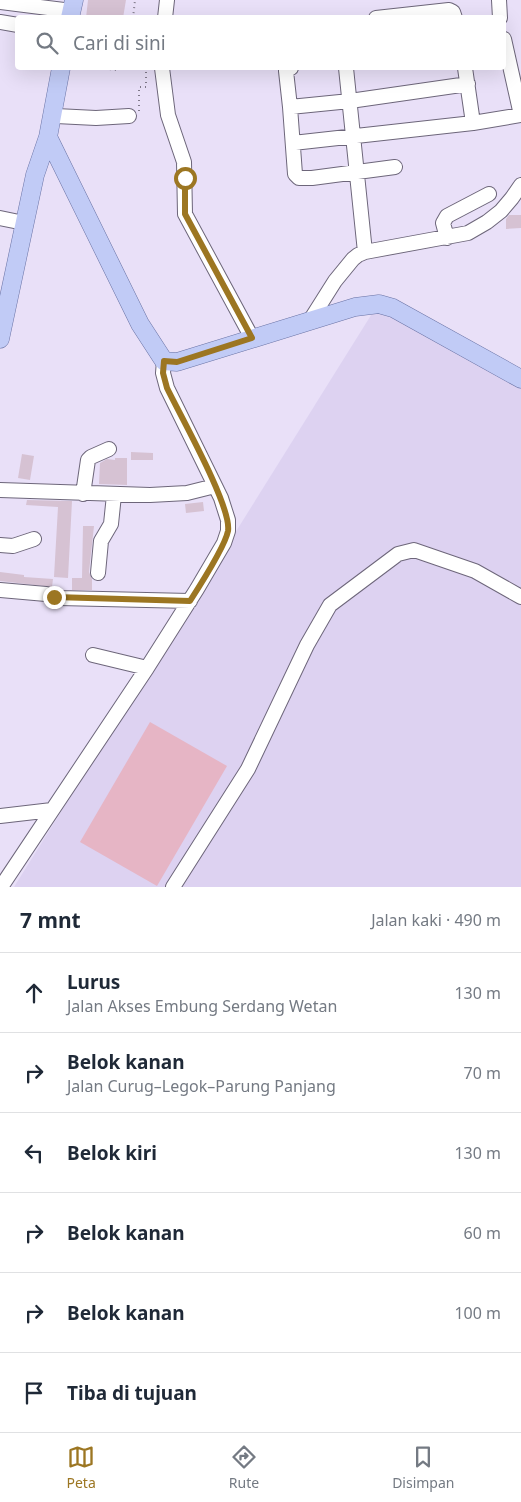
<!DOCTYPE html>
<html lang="id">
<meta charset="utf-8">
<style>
body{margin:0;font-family:"Noto Sans",sans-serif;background:#f6f6f7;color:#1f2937}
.stop{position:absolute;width:15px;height:15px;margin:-11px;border:4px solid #9c7622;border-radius:50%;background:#fff}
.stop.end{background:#9c7622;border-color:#fff;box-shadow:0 1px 5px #0008}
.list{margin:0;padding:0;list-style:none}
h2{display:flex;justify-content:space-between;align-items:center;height:65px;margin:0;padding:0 20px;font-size:21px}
h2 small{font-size:16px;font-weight:400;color:#747a83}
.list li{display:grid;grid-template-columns:32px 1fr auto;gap:15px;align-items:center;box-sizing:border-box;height:80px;padding:0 20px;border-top:1px solid #e0e1e3}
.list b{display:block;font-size:19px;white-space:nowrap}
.list p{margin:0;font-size:16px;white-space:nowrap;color:#747a83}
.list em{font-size:16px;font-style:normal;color:#747a83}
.icon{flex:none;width:28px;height:28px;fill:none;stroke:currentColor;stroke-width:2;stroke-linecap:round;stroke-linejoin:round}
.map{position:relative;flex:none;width:521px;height:887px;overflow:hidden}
.search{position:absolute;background:#fff;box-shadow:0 5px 20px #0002;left:15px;right:15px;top:15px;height:55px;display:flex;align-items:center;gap:12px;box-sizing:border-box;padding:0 18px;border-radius:5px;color:#747a83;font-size:19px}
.sheet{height:545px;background:#fff}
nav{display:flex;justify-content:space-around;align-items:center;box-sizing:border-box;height:70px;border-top:1px solid #e0e1e3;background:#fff;font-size:14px;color:#747a83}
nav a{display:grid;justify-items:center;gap:2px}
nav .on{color:#9c7622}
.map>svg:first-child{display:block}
</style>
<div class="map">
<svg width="521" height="887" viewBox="0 0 521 887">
<rect width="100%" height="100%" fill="#e9e0f8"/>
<path fill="#ddd2f1" d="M 392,310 L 521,384 L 521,887 L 14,887 L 373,312 Z"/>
<path fill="#e6b5c5" d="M 150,722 L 227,766 L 157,886 L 80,842 Z"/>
<path fill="#d6c2d3" d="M 88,0 L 126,0 L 123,18 L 86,18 Z
M 509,215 L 521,215 L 521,228 L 506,229 L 506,219 Z
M 131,452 L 153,453 L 153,460 L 131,460 Z
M 22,454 L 34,456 L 30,480 L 18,478 Z
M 115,458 L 127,458 L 127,485 L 99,484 L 100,463 L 107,459 L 115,460 Z
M 27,500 L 72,501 L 68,578 L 54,577 L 58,507 L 26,505 Z
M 203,502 L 204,511 L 186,513 L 185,504 Z
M 83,526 L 94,526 L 89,572 L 92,579 L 92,590 L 72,590 L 72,578 L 82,578 Z
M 0,572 L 24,575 L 24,577 L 53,579 L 52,587 L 0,581 Z"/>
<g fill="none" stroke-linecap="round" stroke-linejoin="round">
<defs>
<path id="minor" d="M 499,0 L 500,18
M 0,2 L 72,11
M 165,18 L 167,0
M 376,18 L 449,10 L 453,12 L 455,18
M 0,22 L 18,25
M 504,39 L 521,115
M 162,68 L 168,115 L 184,162 L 185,214 L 252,338
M 346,68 L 365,252
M 465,68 L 473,123
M 290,107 L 286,71 L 291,68
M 53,112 L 56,116 L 96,118 L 129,116
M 293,143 L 473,123 L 521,115
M 395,167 L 312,178 L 299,178 L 295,174 L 290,107 L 350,101 L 468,84
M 0,218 L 24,223
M 447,238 L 443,223 L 447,216 L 489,194
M 311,319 L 335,281 L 353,259 L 358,255 L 365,252 L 468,233 L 487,222 L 501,211 L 512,198 L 521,185
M 0,490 L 150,495 L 187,493 L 215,486
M 83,494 L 88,460 L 91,457 L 109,449
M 0,545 L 13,546 L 34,539
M 98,573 L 101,541 L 111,524 L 114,495
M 0,590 L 46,594 L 59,598 L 190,601
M 93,655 L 147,668
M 0,816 L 52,810
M 1,887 L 147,668 L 197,589 L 224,543 L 228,531 L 228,520 L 221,498 L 167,388 L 163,373 L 164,361
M 173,887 L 248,769 L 307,645 L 330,605 L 398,554 L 414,550 L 475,571 L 521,597"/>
<path id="major" d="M 70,18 L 74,0
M 61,68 L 48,137 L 140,324 L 164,361 L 177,362 L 355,307 L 379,304 L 393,308 L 521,379
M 0,339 L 35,175 L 48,137"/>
</defs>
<use href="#minor" stroke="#6d667a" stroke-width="16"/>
<use href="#major" stroke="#6972a4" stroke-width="19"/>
<path stroke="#807a8a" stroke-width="2" stroke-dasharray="1 4" stroke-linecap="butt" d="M 133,18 L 135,0
M 100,68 L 116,70 L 117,68
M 139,111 L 139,87 L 146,87 L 146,68"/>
<use href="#minor" stroke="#fff" stroke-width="14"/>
<use href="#major" stroke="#c1cbf6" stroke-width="18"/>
</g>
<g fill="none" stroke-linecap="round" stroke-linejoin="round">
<path stroke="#9c7622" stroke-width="6" d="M 54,597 L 190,601 C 199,587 225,546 228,531 C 232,507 180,415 167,388 L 163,373 L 164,361 L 177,362 L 252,338 L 185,214 L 185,178"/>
</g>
</svg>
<div class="stop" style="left:185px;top:178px"></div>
<div class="stop end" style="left:54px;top:597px"></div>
<div class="search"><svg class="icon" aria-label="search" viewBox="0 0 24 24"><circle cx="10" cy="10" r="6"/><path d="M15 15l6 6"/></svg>Cari di sini</div>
</div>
<section class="sheet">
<h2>7 mnt<small>Jalan kaki · 490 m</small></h2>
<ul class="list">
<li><svg class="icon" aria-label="ahead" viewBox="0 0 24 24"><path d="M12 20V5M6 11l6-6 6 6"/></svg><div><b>Lurus</b><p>Jalan Akses Embung Serdang Wetan</p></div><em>130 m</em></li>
<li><svg class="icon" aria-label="right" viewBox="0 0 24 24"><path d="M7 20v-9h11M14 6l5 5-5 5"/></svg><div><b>Belok kanan</b><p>Jalan Curug–Legok–Parung Panjang</p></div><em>70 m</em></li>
<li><svg class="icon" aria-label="left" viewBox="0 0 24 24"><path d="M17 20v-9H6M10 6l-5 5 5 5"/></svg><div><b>Belok kiri</b></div><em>130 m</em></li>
<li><svg class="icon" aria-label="right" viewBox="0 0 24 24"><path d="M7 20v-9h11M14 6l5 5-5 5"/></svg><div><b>Belok kanan</b></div><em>60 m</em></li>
<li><svg class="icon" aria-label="right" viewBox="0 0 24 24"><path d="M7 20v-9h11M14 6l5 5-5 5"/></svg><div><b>Belok kanan</b></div><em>100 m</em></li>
<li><svg class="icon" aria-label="arrive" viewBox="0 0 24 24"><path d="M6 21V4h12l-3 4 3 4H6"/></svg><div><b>Tiba di tujuan</b></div></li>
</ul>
</section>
<nav>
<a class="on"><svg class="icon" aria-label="map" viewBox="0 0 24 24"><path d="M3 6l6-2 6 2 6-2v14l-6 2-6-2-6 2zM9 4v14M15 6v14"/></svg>Peta</a>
<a><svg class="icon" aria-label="directions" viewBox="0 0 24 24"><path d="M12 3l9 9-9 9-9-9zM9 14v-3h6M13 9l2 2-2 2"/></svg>Rute</a>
<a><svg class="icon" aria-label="saved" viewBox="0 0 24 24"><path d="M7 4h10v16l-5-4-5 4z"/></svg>Disimpan</a>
</nav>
